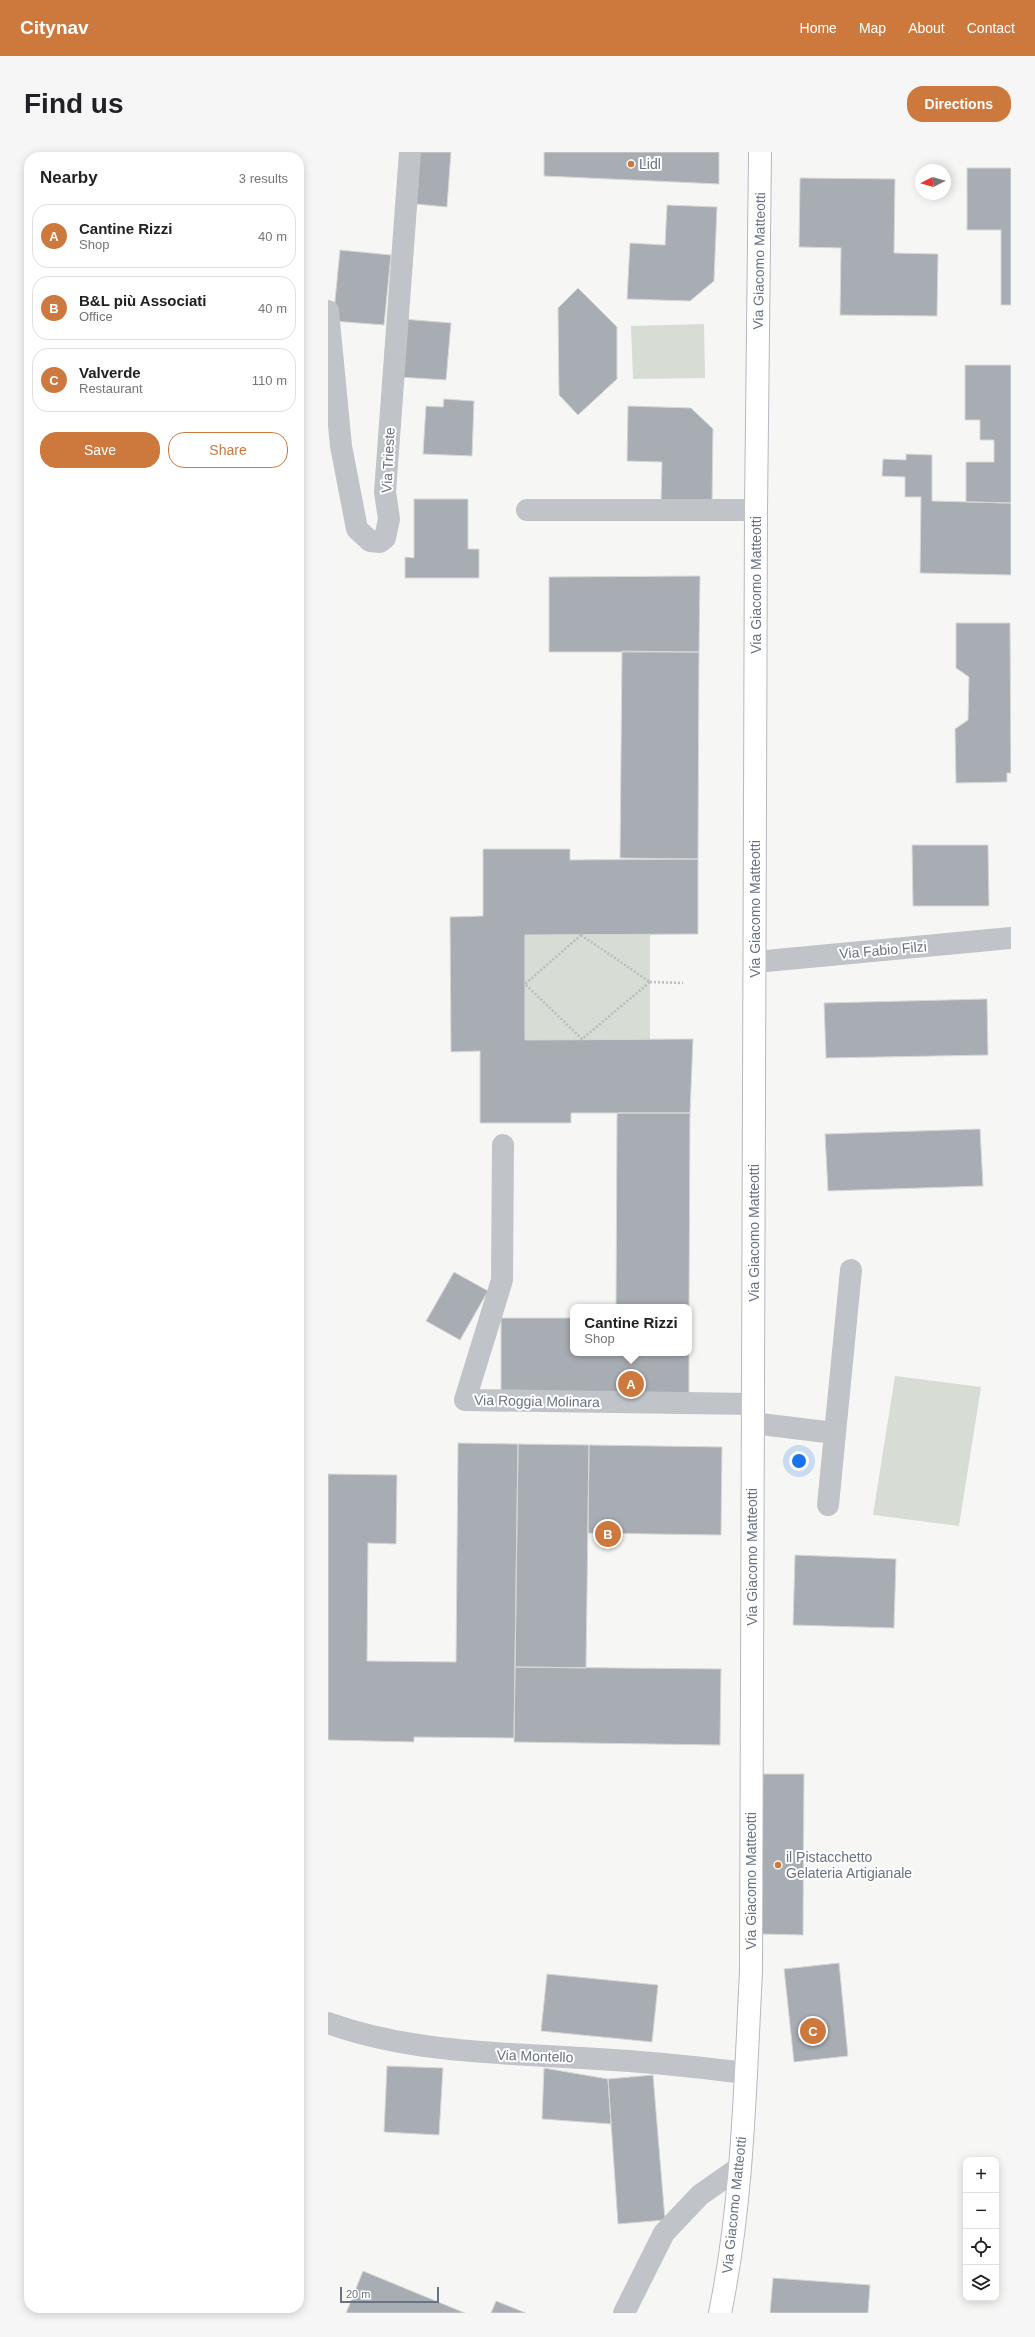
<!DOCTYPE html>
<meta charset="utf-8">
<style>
body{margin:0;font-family:Arial,sans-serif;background:#f6f6f6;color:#202124}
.controls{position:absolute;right:12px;bottom:12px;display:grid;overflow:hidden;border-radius:8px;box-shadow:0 2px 10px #0003}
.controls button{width:36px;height:36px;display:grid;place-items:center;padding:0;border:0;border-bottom:1px solid #e0e0e0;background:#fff;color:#202124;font:20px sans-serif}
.compass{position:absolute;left:587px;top:12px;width:36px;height:36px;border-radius:50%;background:#fff;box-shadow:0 2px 10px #0003;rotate:264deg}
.scale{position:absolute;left:12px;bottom:10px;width:99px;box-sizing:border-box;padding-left:4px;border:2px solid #697281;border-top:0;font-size:11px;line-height:14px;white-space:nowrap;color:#697281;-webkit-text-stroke:3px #fff;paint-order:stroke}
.you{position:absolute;left:471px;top:1309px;width:14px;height:14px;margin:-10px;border:3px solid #fff;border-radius:50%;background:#1a73e8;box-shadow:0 0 0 6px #1a73e833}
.badge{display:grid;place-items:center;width:26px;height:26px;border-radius:50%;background:#cd793d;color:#fff;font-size:13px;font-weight:700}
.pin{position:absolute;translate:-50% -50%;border:2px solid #fff;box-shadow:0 1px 4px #0006}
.popup{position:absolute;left:242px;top:1152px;width:122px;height:52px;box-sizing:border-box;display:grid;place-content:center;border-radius:8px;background:#fff;filter:drop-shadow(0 1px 3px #0005);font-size:13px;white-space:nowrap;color:#757577}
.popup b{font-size:15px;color:#202124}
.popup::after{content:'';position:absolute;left:50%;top:100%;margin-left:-8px;border:8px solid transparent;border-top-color:#fff}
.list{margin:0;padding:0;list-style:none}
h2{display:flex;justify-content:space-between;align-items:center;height:52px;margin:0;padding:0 16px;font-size:17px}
h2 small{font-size:13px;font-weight:400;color:#757577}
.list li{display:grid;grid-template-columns:26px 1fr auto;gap:12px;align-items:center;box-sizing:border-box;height:64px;margin:0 8px 8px;padding:0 8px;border:1px solid #e0e0e0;border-radius:16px}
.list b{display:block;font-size:15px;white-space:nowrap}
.list p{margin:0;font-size:13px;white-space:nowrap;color:#757577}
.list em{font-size:13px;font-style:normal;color:#757577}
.actions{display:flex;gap:8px;padding:12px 16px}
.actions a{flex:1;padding:9px 0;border:1px solid #cd793d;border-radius:16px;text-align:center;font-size:14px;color:#cd793d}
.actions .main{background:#cd793d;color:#fff}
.icon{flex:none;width:22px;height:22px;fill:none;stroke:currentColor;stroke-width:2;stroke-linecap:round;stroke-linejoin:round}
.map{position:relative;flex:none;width:683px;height:2161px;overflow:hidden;border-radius:16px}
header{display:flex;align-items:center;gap:24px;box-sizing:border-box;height:56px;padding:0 20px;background:#cd793d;color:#fff}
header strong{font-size:19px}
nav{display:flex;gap:22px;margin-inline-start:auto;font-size:14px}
.intro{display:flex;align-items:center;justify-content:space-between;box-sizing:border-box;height:96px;padding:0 24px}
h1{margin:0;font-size:28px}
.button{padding:10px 18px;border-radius:16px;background:#cd793d;color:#fff;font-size:14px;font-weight:700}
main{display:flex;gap:24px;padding:0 24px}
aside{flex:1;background:#fff;border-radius:16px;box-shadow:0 2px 10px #0003}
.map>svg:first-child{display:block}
</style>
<header>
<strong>Citynav</strong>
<nav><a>Home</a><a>Map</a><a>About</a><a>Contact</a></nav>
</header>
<div class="intro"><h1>Find us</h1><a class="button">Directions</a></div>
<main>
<aside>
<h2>Nearby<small>3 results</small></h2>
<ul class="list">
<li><span class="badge">A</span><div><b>Cantine Rizzi</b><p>Shop</p></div><em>40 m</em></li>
<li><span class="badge">B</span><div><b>B&amp;L più Associati</b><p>Office</p></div><em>40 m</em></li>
<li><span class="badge">C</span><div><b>Valverde</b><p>Restaurant</p></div><em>110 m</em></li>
</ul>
<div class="actions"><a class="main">Save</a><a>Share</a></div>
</aside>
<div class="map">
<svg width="683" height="2161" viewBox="0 0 683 2161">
<rect width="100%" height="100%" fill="#f6f6f4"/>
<path fill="#d7dcd5" d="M 376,172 L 377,226 L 305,227 L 303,174 Z
M 322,782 L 322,887 L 197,888 L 197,783 Z
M 567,1224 L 653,1235 L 631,1374 L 545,1363 Z"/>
<path fill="#a8adb3" stroke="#d7d8d6" d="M 91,0 L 123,0 L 119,55 L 87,52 Z
M 216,0 L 391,0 L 391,32 L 216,24 Z
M 639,16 L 683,16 L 683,153 L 673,153 L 673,78 L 639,78 Z
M 472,26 L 567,27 L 566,101 L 610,102 L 609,164 L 512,163 L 513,96 L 471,95 Z
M 339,53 L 389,55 L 386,129 L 362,149 L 299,147 L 302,91 L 337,93 Z
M 12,98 L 63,103 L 56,173 L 5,169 Z
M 250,136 L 289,175 L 289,227 L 250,263 L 231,243 L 230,156 Z
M 75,167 L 123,171 L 118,228 L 71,225 Z
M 637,213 L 683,213 L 683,351 L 638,350 L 638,310 L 666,310 L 666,288 L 652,288 L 652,268 L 637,268 Z
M 116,247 L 146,249 L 144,304 L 95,302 L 98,254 L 115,255 Z
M 300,254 L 363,256 L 385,277 L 384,352 L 333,351 L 334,310 L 299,309 Z
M 578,302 L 604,303 L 604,349 L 683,351 L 683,423 L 592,421 L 593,345 L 577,345 L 577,325 L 554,324 L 555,307 L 578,308 Z
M 86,347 L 140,347 L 140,397 L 151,397 L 151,426 L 77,426 L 77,405 L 86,406 Z
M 372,424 L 371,500 L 221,500 L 221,425 Z
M 628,471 L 682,471 L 683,621 L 679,621 L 679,630 L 628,631 L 627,577 L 640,568 L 641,525 L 628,516 Z
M 294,499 L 371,500 L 370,707 L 292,706 Z
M 584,693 L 660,693 L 661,754 L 585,754 Z
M 155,697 L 242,697 L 242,708 L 370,707 L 370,782 L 197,783 L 197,888 L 365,887 L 362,961 L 243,961 L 243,971 L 152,971 L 152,899 L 123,900 L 122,765 L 155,764 Z
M 659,847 L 660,903 L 498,906 L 496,851 Z
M 289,961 L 362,961 L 361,1155 L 288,1155 Z
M 652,977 L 655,1034 L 500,1039 L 497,982 Z
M 126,1120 L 160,1139 L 132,1188 L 98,1169 Z
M 173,1166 L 245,1166 L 245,1201 L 361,1201 L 361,1241 L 173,1240 Z
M 130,1291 L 190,1292 L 186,1586 L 86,1585 L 86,1590 L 0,1588 L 0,1322 L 69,1323 L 68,1392 L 40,1391 L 39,1509 L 128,1510 Z
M 190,1292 L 261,1293 L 258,1516 L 187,1515 Z
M 261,1293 L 394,1295 L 393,1383 L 260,1381 Z
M 467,1403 L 568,1407 L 566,1476 L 465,1473 Z
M 187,1515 L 393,1517 L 392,1593 L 186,1590 Z
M 435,1622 L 476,1622 L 475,1783 L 433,1782 Z
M 511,1811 L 520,1904 L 466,1910 L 456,1817 Z
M 219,1822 L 330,1833 L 324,1890 L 213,1879 Z
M 59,1914 L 115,1916 L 111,1983 L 56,1980 Z
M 216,1916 L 280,1927 L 283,1972 L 214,1967 Z
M 325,1923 L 337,2068 L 290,2072 L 280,1927 Z
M 35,2119 L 137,2161 L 18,2161 Z
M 445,2126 L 542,2133 L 540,2161 L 442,2161 Z
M 168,2149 L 198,2161 L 163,2161 Z"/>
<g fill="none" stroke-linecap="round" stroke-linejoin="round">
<defs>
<path id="secondary" d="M 392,2161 C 415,2049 417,1934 423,1820 L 428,358 L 432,0"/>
</defs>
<use href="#secondary" stroke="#b5b8bd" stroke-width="24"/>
<path stroke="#babcbe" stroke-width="2.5" stroke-dasharray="2 2" stroke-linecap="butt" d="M 253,783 L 322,830 L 254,887 L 197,832 Z
M 322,830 L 355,831"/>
<path stroke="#c0c3c7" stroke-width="22" d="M 0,159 L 13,294 L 29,377 L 42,389 L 52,390 L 57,386 L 61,367 L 57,340 L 82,0
M 199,358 L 428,358
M 427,810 L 683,786
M 175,993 L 174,1128 L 137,1248 L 425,1252
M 425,1271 L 506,1281
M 500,1353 L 523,1118
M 0,1871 C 82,1900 168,1901 254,1906 C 309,1909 363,1914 417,1921
M 296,2161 L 336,2081 L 372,2043 L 412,2015"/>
<use href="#secondary" stroke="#fff" stroke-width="22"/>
</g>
<g fill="#cd793d" stroke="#fff" stroke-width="1.5">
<circle cx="303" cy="12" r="4"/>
<circle cx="450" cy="1713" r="4"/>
</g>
<g text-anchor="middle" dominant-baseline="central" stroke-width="4" stroke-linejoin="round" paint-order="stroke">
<g font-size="14" fill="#697281" stroke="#fff" text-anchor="start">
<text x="311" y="12">Lidl</text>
<text x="458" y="1705">il Pistacchetto<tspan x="458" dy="16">Gelateria Artigianale</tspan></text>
</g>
<g font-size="14" fill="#697281" stroke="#fff">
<text transform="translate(431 109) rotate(-89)">Via Giacomo Matteotti</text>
<text transform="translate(60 308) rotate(-87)">Via Trieste</text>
<text transform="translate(428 433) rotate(-90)">Via Giacomo Matteotti</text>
<text transform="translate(427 757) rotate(-90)">Via Giacomo Matteotti</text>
<text transform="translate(555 798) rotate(-5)">Via Fabio Filzi</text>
<text transform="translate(426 1081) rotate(-90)">Via Giacomo Matteotti</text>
<text transform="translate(209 1249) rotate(1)">Via Roggia Molinara</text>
<text transform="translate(424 1405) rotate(-90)">Via Giacomo Matteotti</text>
<text transform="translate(423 1729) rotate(-90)">Via Giacomo Matteotti</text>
<text transform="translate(207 1904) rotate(2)">Via Montello</text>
<text transform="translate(406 2053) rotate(-84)">Via Giacomo Matteotti</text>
</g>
</g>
</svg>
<div class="controls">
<button>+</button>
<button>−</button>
<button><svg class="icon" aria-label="locate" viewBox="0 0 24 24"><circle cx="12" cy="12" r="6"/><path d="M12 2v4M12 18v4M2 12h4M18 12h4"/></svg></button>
<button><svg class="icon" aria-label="layers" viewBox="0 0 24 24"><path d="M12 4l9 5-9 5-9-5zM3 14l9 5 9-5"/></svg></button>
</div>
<svg class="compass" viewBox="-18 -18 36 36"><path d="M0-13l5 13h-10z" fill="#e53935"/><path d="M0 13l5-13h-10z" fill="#757577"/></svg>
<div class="scale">20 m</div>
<div class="you"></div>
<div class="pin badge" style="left:303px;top:1232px">A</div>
<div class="popup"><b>Cantine Rizzi</b>Shop</div>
<div class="pin badge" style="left:280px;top:1382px">B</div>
<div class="pin badge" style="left:485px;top:1879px">C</div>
</div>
</main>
